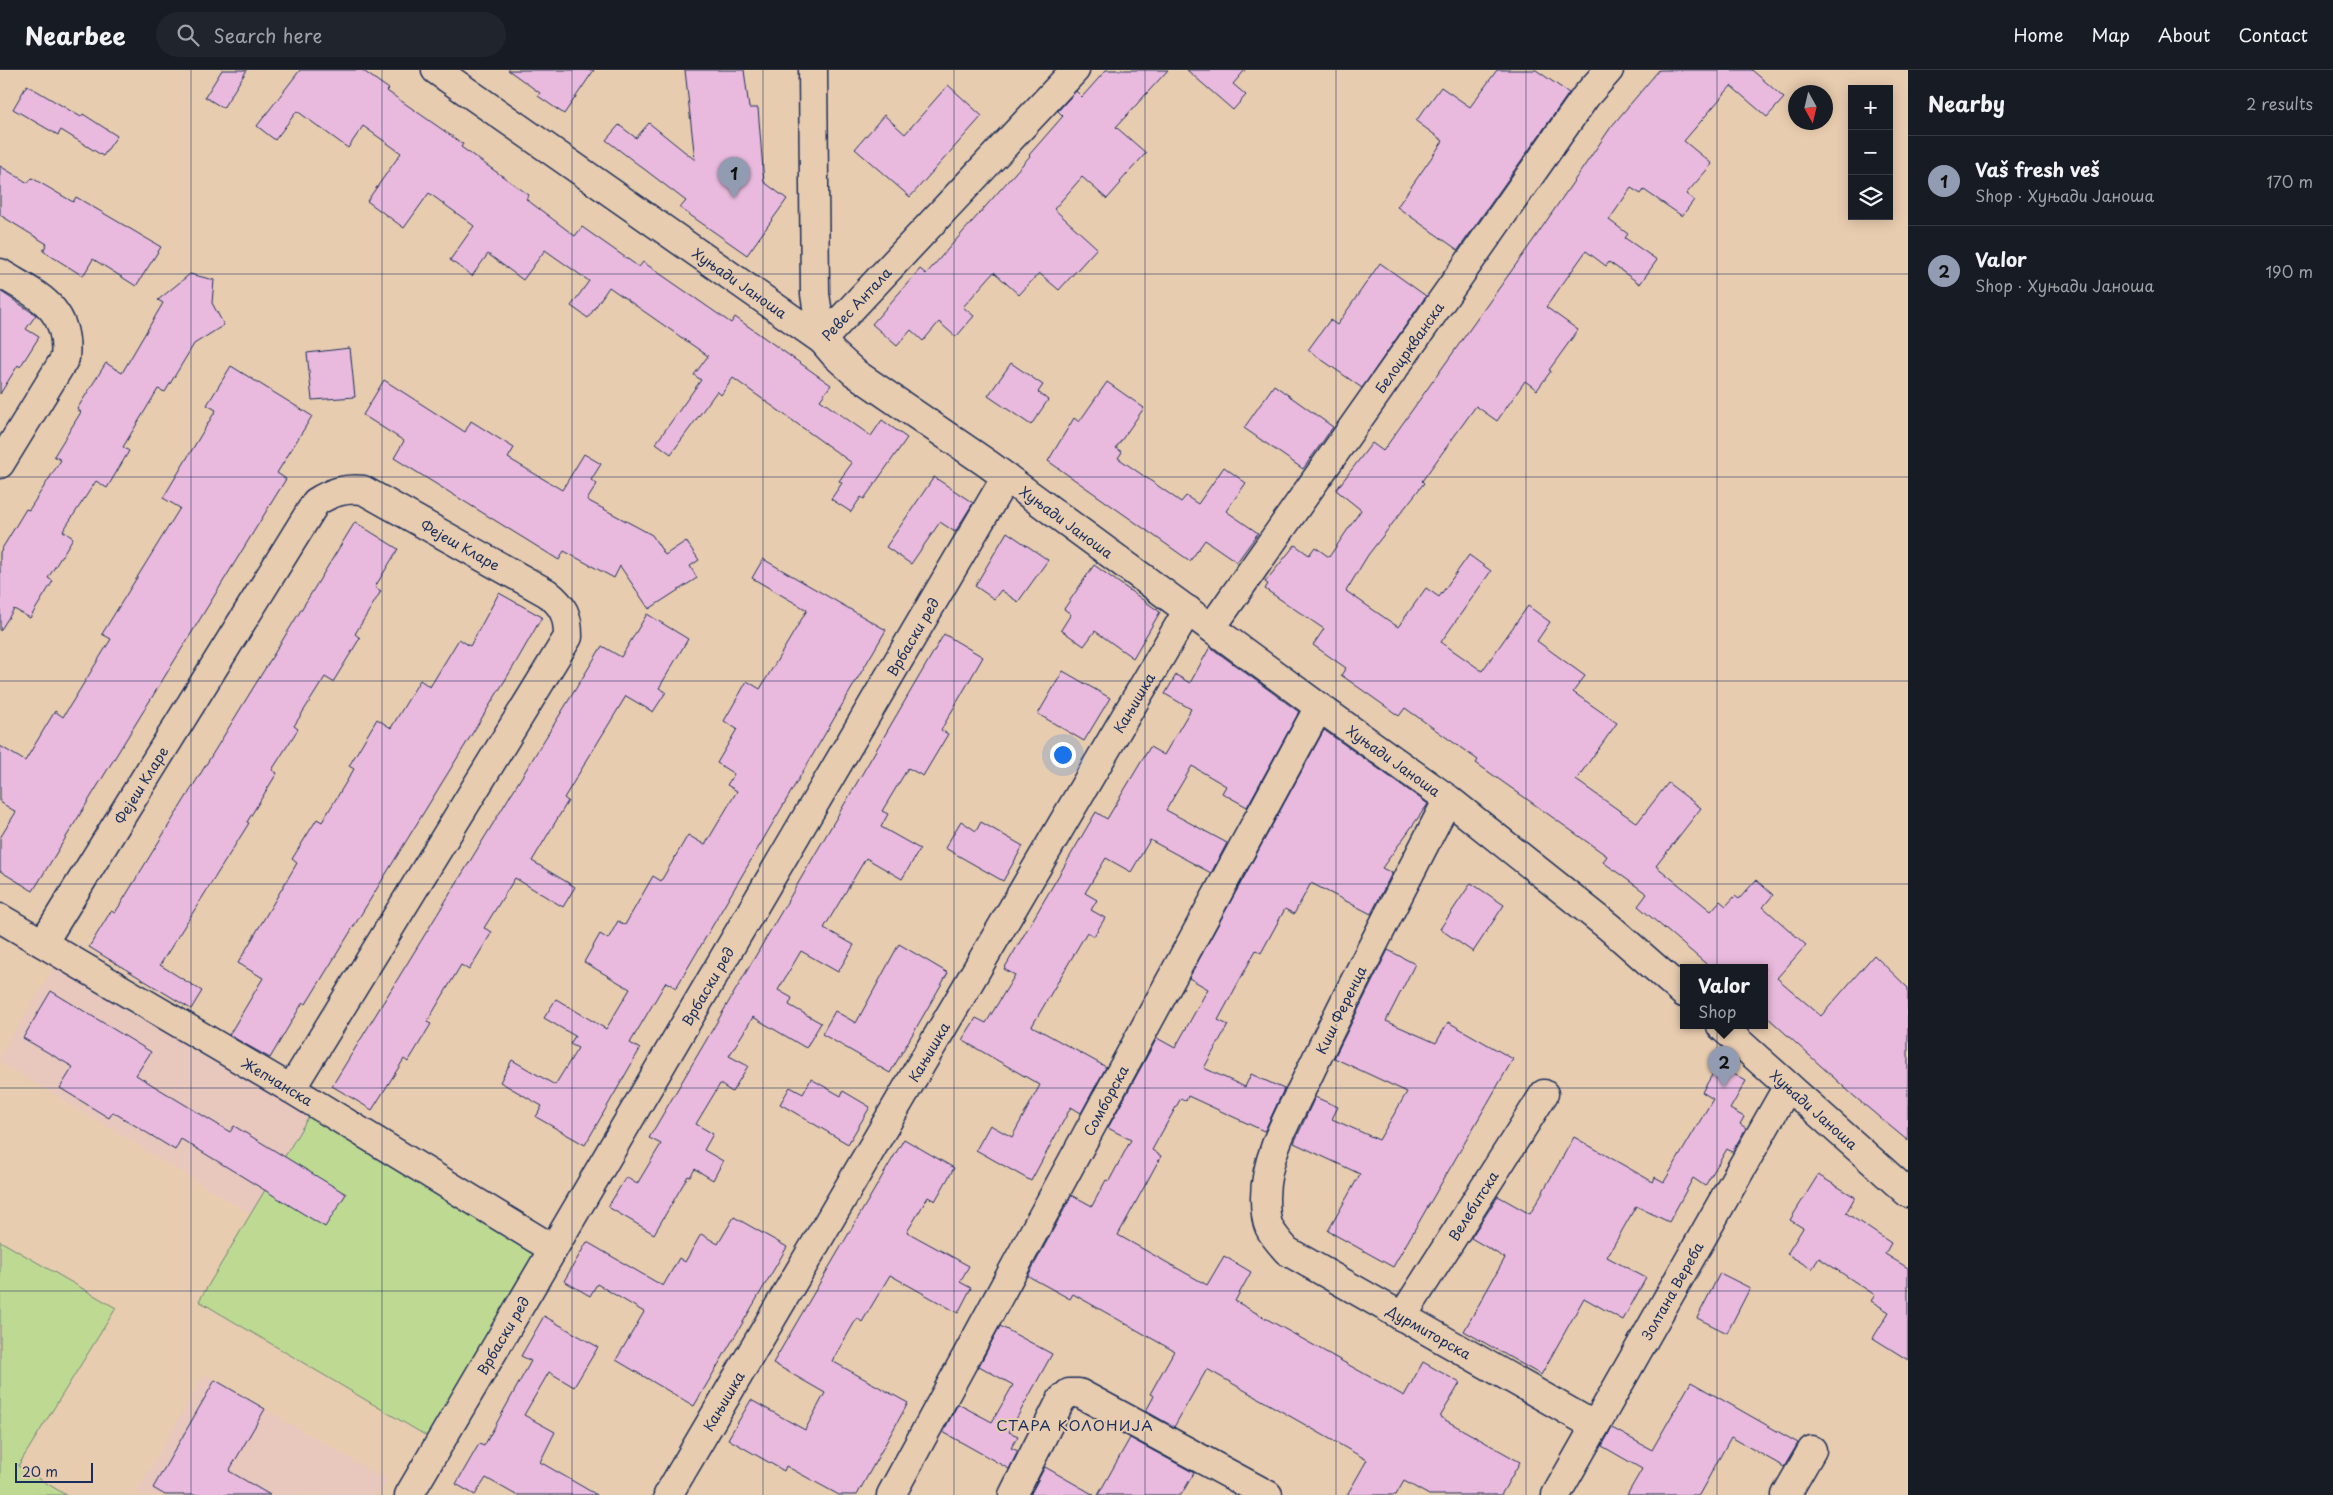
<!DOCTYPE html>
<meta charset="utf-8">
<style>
body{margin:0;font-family:"Playpen Sans",sans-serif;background:#20242c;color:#f1f3f6}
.controls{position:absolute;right:15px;top:15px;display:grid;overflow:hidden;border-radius:0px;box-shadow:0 2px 12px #0003}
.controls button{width:45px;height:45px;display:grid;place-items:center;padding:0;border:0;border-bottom:1px solid #363941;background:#171b24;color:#f1f3f6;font:25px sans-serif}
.compass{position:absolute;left:1788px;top:15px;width:45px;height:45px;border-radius:50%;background:#171b24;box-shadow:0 2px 12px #0003;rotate:172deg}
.scale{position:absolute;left:15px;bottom:12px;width:78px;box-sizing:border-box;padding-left:5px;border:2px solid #1b2f5e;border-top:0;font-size:14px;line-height:18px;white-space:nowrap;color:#1b2f5e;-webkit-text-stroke:4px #e8ccaf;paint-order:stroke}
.you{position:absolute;left:1062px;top:684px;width:18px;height:18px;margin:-12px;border:4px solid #fff;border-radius:50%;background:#1a73e8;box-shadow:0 0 0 8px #1a73e833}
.badge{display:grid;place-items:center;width:32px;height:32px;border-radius:50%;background:#919bb2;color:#111;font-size:16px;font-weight:700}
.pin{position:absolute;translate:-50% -41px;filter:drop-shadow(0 1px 2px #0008)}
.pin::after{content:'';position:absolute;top:26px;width:18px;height:15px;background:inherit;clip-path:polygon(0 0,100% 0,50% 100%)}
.popup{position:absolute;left:1680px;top:894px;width:88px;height:65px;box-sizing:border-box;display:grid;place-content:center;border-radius:0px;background:#171b24;filter:drop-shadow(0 1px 4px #0005);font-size:16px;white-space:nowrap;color:#9ea1a6}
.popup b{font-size:19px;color:#f1f3f6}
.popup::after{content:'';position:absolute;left:50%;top:100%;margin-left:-10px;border:10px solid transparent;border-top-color:#171b24}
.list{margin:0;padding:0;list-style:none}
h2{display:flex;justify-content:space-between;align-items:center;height:65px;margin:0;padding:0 20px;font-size:21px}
h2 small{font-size:16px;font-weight:400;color:#9ea1a6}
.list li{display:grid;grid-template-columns:32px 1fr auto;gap:15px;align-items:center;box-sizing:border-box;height:90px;padding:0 20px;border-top:1px solid #363941}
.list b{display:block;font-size:19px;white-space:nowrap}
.list p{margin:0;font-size:16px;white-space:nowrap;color:#9ea1a6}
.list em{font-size:16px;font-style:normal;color:#9ea1a6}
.icon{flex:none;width:28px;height:28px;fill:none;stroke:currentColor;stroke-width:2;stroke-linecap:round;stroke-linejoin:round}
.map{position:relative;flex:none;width:1908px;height:1425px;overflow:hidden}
header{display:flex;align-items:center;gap:30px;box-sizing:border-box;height:70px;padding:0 25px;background:#171b24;border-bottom:1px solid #363941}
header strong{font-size:24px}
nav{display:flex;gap:28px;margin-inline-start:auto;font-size:18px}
.search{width:350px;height:45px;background:#20242c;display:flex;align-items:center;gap:12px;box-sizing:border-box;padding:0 18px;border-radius:28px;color:#9ea1a6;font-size:19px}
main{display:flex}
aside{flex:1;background:#171b24}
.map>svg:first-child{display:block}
</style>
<header>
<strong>Nearbee</strong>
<div class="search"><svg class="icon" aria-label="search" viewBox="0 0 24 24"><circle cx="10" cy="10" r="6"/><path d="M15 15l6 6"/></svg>Search here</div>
<nav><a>Home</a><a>Map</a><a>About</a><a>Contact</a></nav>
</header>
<main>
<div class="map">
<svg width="1908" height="1425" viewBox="0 0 1908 1425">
<rect width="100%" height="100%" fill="#e8ccaf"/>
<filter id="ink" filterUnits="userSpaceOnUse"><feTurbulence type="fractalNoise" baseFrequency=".02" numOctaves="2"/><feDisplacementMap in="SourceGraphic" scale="10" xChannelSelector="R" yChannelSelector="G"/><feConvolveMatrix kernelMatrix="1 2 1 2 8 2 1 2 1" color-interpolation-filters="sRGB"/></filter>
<g filter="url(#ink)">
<path fill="#e8c7bd" d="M 61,887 L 312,1041 L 251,1144 L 0,992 L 0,986 Z
M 205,1304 L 387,1410 L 378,1425 L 144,1425 L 137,1421 Z"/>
<path fill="#beda92" stroke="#6c8478" d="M 312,1041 L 543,1178 L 430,1368 L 199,1231 Z
M 0,1171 L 116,1238 L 18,1396 L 66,1425 L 0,1425 Z"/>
<path fill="#e9badd" stroke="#1b2f5e" d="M 222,0 L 247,0 L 223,38 L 205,27 Z
M 300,0 L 362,0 L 389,19 L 387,21 L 463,74 L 461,77 L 529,125 L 526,129 L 575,166 L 582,157 L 639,197 L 643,192 L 731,253 L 735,247 L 831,315 L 820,330 L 871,366 L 882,350 L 907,368 L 864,429 L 861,427 L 851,442 L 831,429 L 842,413 L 839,411 L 852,393 L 733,308 L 721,325 L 717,321 L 671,384 L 656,373 L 701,310 L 694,305 L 708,286 L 609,217 L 588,248 L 571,236 L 589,211 L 545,180 L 523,210 L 488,184 L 472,206 L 450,190 L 474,156 L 429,123 L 404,158 L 367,131 L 401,83 L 363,56 L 348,78 L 297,41 L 275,70 L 257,56 Z
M 508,0 L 594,0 L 564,44 L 538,26 L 540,23 Z
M 685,0 L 744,0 L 749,38 L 758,38 L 764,112 L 787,129 L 747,185 L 680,138 L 686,131 L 606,70 L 619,55 L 636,68 L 649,53 L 695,90 Z
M 1106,0 L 1168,0 L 1116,57 L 1146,83 L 1120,112 L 1121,113 L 1107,129 L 1082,107 L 1054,139 L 1097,178 L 1059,220 L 1039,203 L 1019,225 L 994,202 L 963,237 L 974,246 L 956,267 L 939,252 L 923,271 L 911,260 L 897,276 L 872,254 L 920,199 L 926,204 L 1030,86 L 1029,85 L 1063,46 L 1058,41 L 1076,21 L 1082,27 Z
M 1187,0 L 1245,0 L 1233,14 L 1246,25 L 1233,40 Z
M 1497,0 L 1536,0 L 1569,23 L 1458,180 L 1397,137 L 1443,71 L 1416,51 L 1441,17 L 1470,37 Z
M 1659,0 L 1752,0 L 1784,28 L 1767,47 L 1731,16 L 1684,71 L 1712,94 L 1686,124 L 1694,130 L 1682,146 L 1644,120 L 1641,124 L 1631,118 L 1609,150 L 1628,164 L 1625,168 L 1657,190 L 1640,214 L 1609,192 L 1606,196 L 1586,181 L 1546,237 L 1578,260 L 1549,300 L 1551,301 L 1537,320 L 1525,311 L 1497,351 L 1476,336 L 1422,411 L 1424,413 L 1368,485 L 1346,521 L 1398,557 L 1426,518 L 1439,527 L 1469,485 L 1491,501 L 1441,572 L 1482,601 L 1528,536 L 1550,552 L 1537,571 L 1585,606 L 1573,622 L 1617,653 L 1576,710 L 1637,753 L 1668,713 L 1701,738 L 1656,796 L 1711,841 L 1720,831 L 1726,836 L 1735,826 L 1739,829 L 1756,810 L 1773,825 L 1763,837 L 1806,875 L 1777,908 L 1821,946 L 1874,885 L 1908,918 L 1908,1071 L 1855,1027 L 1764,944 L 1764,898 L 1711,898 L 1638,836 L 1647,824 L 1603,792 L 1607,786 L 1476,693 L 1478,690 L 1405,638 L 1399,646 L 1341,605 L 1346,598 L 1313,575 L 1324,559 L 1265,519 L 1268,514 L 1265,512 L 1295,475 L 1309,485 L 1315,477 L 1329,487 L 1361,440 L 1336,420 L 1372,373 L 1383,381 L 1532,172 L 1611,57 Z
M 27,15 L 81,47 L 83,44 L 117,66 L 103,86 L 61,60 L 58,65 L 13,39 Z
M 948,15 L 982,46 L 910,127 L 855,79 L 884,45 L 905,64 Z
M 0,96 L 28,113 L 32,108 L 73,132 L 76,127 L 161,177 L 136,216 L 93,189 L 83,206 L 43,181 L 47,174 L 0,145 Z
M 1380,193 L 1426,226 L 1362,318 L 1308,280 L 1330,250 L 1337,255 Z
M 190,204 L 214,210 L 212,233 L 224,255 L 194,274 L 165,322 L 158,319 L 123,377 L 129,381 L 107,418 L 96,411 L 63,461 L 73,468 L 48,508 L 53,511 L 30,548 L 14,539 L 0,561 L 0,482 L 26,439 L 29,440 L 61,390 L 54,386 L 81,342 L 77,339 L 106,293 L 122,303 L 163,233 L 158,230 Z
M 0,221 L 36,245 L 26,259 L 39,267 L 20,297 L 18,295 L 0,324 Z
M 350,278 L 355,327 L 312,330 L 307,283 Z
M 1011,293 L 1043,315 L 1038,322 L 1048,330 L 1031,355 L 988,326 Z
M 231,296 L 312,346 L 277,403 L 286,409 L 33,821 L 0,801 L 0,768 L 16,742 L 0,732 L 0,676 L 25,691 L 55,641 L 63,647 L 111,569 L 102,564 L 180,438 L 163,428 L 216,340 L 207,335 Z
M 384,310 L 465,362 L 471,351 L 514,378 L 508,388 L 562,420 L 584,384 L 601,394 L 591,410 L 597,414 L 587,430 L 652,465 L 665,485 L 686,471 L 699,490 L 690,496 L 697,508 L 649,539 L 620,496 L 614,508 L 564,481 L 559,490 L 394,388 L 404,371 L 363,345 Z
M 1107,312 L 1144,338 L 1116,378 L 1122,382 L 1118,388 L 1181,432 L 1186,426 L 1198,434 L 1224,397 L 1246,413 L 1226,441 L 1258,463 L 1237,492 L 1205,470 L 1190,491 L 1048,391 L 1074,348 L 1079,352 Z
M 1274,315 L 1333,357 L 1303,399 L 1244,358 Z
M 934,407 L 973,433 L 955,462 L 940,452 L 911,494 L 886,477 Z
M 355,452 L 398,479 L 375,517 L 381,521 L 355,564 L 360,568 L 333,612 L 325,607 L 294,656 L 298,659 L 272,700 L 277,703 L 247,752 L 249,753 L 160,895 L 202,921 L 191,939 L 89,877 L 111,841 L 115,843 Z
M 1007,462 L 1048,490 L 1018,532 L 1001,520 L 994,529 L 975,516 Z
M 763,489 L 886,560 L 676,918 L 666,912 L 630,973 L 640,979 L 585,1075 L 536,1047 L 542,1036 L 500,1012 L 512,990 L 555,1015 L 578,978 L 570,974 L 575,966 L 544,948 L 556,929 L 606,959 L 630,919 L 584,892 L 600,864 L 608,869 L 618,851 L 625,855 L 653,806 L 661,811 L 688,765 L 705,775 L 737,721 L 727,715 L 734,704 L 717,693 L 737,659 L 724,651 L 747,611 L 760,619 L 807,540 L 752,508 Z
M 1094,495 L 1160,542 L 1133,588 L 1095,561 L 1084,576 L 1061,560 L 1071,544 L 1064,539 Z
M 499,523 L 542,547 L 515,594 L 306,934 L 303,932 L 270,988 L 229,965 L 263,908 L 238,893 L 297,793 L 292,789 L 317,749 L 322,752 L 354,699 L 349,696 L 377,649 L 391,658 L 420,610 L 430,617 L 459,569 L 470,576 Z
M 647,544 L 688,569 L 659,618 L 666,622 L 653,642 L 626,626 L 564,728 L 568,731 L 532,791 L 575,817 L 563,837 L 515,808 L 484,858 L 492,862 L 469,900 L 461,895 L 427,952 L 431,954 L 408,992 L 404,989 L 372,1040 L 332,1016 L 602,576 L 621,587 Z
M 944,564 L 983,587 L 941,660 L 948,664 L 923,706 L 908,698 L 882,741 L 888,744 L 881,757 L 920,779 L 902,809 L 866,788 L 824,858 L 854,875 L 838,902 L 801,881 L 778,920 L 792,928 L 789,935 L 821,953 L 806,978 L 753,947 L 729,986 L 748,996 L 732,1022 L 720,1014 L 696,1054 L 713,1064 L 704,1080 L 723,1091 L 713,1110 L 695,1099 L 690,1107 L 688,1106 L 654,1164 L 608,1137 L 626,1107 L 637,1114 L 661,1074 L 649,1068 Z
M 1210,577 L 1299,642 L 1247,737 L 1222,723 L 1226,716 L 1192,696 L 1166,740 L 1227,773 L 1211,803 L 1150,770 L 1131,802 L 1106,788 L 1085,823 L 1097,830 L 1091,840 L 1105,848 L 1094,866 L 1087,862 L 1032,956 L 1106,997 L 1081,1043 L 1071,1037 L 1031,1111 L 976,1080 L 990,1055 L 1012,1067 L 1040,1015 L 962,970 L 976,948 L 986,953 L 1015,905 L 1004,899 L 1096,742 L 1107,749 L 1150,677 L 1164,685 L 1191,639 L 1165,624 L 1176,605 L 1190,613 Z
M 1063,601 L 1110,628 L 1084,671 L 1038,644 Z
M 1324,660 L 1428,734 L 1382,798 L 1392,803 L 1371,844 L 1311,813 L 1294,844 L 1285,839 L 1261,883 L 1256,880 L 1218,950 L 1228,955 L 1204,998 L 1245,1017 L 1251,1004 L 1284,1019 L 1265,1060 L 1264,1061 L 1188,1026 L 1186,1031 L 1181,1028 L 1152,1080 L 1161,1086 L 1118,1165 L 1207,1215 L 1224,1186 L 1251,1202 L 1235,1231 L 1404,1326 L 1423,1292 L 1460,1313 L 1440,1347 L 1520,1392 L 1501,1425 L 1429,1425 L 1404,1411 L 1396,1425 L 1347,1425 L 1367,1390 L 1207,1299 L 1174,1357 L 1146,1341 L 1154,1326 L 1150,1324 L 1174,1281 L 1073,1224 L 1070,1229 L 1028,1206 L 1072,1125 L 1092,1136 L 1106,1110 L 1109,1111 L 1131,1070 L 1108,1058 L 1157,968 L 1175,978 L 1208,919 L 1189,908 Z
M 961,751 L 976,761 L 981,752 L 1023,776 L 1003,811 L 945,778 Z
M 1471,813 L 1504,835 L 1473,882 L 1440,859 Z
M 899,874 L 948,903 L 890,1003 L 822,964 L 835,941 L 856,953 Z
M 1388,880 L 1415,894 L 1386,951 L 1436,973 L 1448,952 L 1513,989 L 1393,1197 L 1328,1161 L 1360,1104 L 1294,1073 L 1315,1027 L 1338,1037 L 1332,1049 L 1379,1070 L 1407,1022 L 1334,988 Z
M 51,921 L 151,982 L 136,1005 L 230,1062 L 234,1056 L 346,1124 L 325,1157 L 181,1069 L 175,1080 L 113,1042 L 109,1048 L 60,1018 L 73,997 L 23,968 Z
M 1718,995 L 1746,1011 L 1730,1039 L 1744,1047 L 1740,1054 L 1746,1058 L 1732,1082 L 1727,1079 L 1705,1116 L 1693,1108 L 1669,1152 L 1636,1136 L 1607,1187 L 1646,1208 L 1623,1250 L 1584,1228 L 1541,1305 L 1464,1261 L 1505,1188 L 1471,1168 L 1498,1126 L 1530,1144 L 1574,1067 L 1653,1112 L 1655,1107 L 1664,1112 L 1713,1029 L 1702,1022 Z
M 811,1009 L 841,1026 L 843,1021 L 870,1037 L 848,1074 L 780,1034 L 790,1017 L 803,1024 Z
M 904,1069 L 954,1098 L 935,1131 L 928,1127 L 907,1162 L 969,1196 L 960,1212 L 971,1218 L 958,1243 L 890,1205 L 862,1252 L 857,1248 L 832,1291 L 908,1333 L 857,1425 L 839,1425 L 786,1396 L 784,1401 L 728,1369 L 751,1330 L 805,1360 L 825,1323 L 773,1293 Z
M 1818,1105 L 1855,1127 L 1846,1143 L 1891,1173 L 1885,1184 L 1908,1198 L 1908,1290 L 1873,1268 L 1889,1242 L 1871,1231 L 1875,1225 L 1819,1188 L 1812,1199 L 1787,1184 L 1803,1158 L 1790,1150 Z
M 734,1147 L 787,1177 L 694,1336 L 616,1290 L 644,1242 L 597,1214 L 590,1226 L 564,1211 L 587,1172 L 663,1216 L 679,1188 L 685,1192 L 701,1164 L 718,1174 Z
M 1720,1203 L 1750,1218 L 1727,1263 L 1697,1248 Z
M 544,1246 L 598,1277 L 574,1317 L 549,1302 L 524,1345 L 555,1362 L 540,1392 L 597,1425 L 516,1425 L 486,1408 L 475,1425 L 456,1414 L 479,1374 L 484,1376 L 531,1291 L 521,1286 Z
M 1000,1256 L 1052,1284 L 1009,1362 L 1018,1366 L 1011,1378 L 1018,1381 L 1009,1399 L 943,1362 L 958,1334 L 992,1352 L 1013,1315 L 979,1296 Z
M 215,1310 L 265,1339 L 229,1401 L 270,1425 L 165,1425 L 153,1418 Z
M 1691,1312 L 1798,1373 L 1784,1397 L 1731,1367 L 1699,1425 L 1627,1425 L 1642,1399 L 1602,1376 L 1612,1358 L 1652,1380 Z
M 1130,1368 L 1194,1403 L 1181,1425 L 1098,1425 Z
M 1045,1397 L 1094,1425 L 1030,1425 Z"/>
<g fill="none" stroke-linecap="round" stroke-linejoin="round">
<defs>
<g id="street">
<path id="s1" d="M 436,0 L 822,270 L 1075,0"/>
<path d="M 0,203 C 37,226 70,237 65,288 L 0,394"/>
<path id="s2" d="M 1212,557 L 1586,26 L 1609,0"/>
<path id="s3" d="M 1448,729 C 1402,819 1355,908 1311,1000 C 1293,1039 1265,1083 1265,1128 C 1265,1156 1269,1161 1287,1181 L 1595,1356"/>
<path id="s4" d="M 0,848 L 291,1019 L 553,1179"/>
<path id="s5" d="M 43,873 L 316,432 C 332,422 345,418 363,420 L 547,523 C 564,536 568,546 568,567 L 291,1019"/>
<path id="s6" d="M 1402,1247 L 1544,1024"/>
<path id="s7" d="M 409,1425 L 1006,407"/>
<path id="s8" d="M 668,1425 L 1188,540"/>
<path id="s9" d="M 891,1425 L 1319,637"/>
<path d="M 1013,1425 L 1061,1330 L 1069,1323 L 1079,1323 L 1268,1425"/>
<path id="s10" d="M 1556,1425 L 1788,1016"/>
<path d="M 1786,1425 L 1812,1380"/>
</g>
<g id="secondary">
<path id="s11" d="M 813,0 L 815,224 L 822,270 L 834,284 L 855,303 L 988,394 L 1319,637 L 1448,729 L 1609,857 L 1684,923"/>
<path id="s12" d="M 1721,956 L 1908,1123"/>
</g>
</defs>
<use href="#street" stroke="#1b2f5e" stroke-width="31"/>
<use href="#secondary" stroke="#1b2f5e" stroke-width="31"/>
<use href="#street" stroke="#e8ccaf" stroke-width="28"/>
<use href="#secondary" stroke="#e8ccaf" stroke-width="28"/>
</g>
</g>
<path fill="none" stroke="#1b2f5e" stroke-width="1" stroke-opacity="0.55" d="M 191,0 L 191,1425M 382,0 L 382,1425M 572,0 L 572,1425M 763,0 L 763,1425M 954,0 L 954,1425M 1145,0 L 1145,1425M 1336,0 L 1336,1425M 1526,0 L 1526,1425M 1717,0 L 1717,1425M 0,204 L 1908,204M 0,407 L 1908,407M 0,611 L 1908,611M 0,814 L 1908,814M 0,1018 L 1908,1018M 0,1221 L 1908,1221"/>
<g text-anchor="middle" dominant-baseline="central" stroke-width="4" stroke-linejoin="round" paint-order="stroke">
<g font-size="14" fill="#1b2f5e" stroke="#e8ccaf">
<text stroke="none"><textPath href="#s1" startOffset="371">Хуњади Јаноша</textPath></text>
<text stroke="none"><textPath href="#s1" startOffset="521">Ревес Антала</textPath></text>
<text stroke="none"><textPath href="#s2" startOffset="342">Белоцркванска</textPath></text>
<text stroke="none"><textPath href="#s11" startOffset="576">Хуњади Јаноша</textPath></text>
<text stroke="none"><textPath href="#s5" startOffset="680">Фејеш Кларе</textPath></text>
<text stroke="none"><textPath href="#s7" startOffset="995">Врбаски ред</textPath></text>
<text stroke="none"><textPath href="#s8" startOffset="919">Кањишка</textPath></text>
<text stroke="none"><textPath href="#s11" startOffset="981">Хуњади Јаноша</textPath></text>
<text stroke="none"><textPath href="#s5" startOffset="186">Фејеш Кларе</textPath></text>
<text stroke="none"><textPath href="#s7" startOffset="590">Врбаски ред</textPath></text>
<text transform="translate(1341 940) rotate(-64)">Киш Ференца</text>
<text stroke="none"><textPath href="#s8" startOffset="514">Кањишка</textPath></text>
<text stroke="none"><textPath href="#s4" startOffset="322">Жепчанска</textPath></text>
<text stroke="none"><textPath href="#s9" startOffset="449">Сомборска</textPath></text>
<text stroke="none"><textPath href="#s12" startOffset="125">Хуњади Јаноша</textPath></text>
<text stroke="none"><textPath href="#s6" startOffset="132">Велебитска</textPath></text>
<text stroke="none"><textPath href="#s10" startOffset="235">Золтана Вереба</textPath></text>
<text stroke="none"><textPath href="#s3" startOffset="664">Дурмиторска</textPath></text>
<text stroke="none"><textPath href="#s7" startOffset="185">Врбаски ред</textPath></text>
<text stroke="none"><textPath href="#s8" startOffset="109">Кањишка</textPath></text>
</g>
<g font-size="15" letter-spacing="1" fill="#1b2f5e" stroke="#e8ccaf">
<text x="1075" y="1354">СТАРА КОЛОНИЈА</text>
</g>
</g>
</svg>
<div class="controls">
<button>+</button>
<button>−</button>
<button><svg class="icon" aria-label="layers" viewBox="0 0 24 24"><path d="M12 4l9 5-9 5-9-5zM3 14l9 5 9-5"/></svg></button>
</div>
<svg class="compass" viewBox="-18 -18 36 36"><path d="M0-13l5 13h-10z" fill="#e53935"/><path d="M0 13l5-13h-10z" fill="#9ea1a6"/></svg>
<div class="scale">20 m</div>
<div class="you"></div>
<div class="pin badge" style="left:734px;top:128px">1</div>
<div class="pin badge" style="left:1724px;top:1017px">2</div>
<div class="popup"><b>Valor</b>Shop</div>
</div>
<aside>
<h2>Nearby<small>2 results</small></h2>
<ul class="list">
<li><span class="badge">1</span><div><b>Vaš fresh veš</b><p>Shop · Хуњади Јаноша</p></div><em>170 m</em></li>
<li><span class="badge">2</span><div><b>Valor</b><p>Shop · Хуњади Јаноша</p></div><em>190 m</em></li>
</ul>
</aside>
</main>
